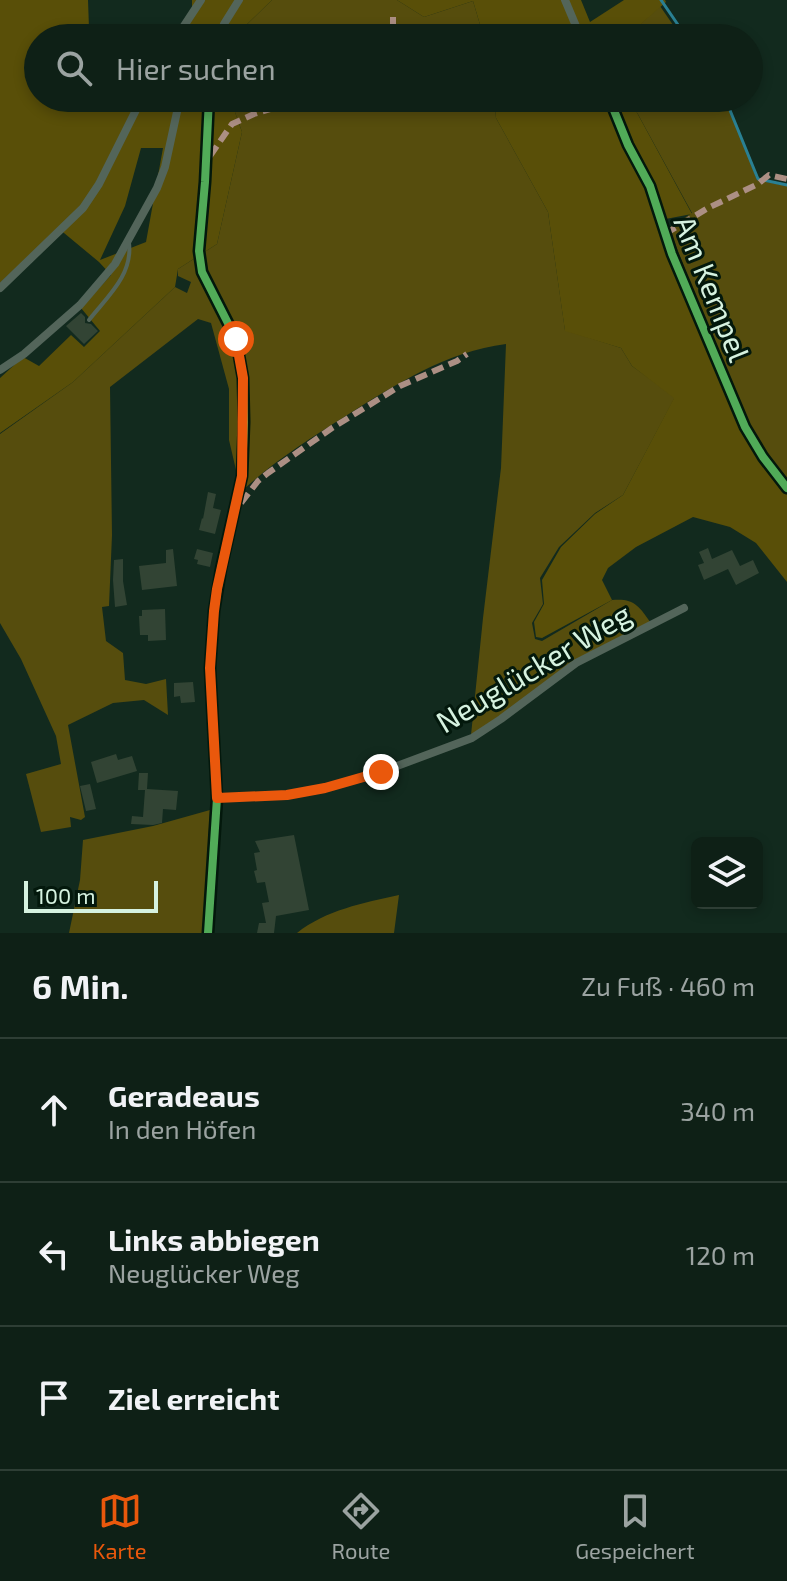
<!DOCTYPE html>
<html lang="de">
<meta charset="utf-8">
<style>
body{margin:0;font-family:"Exo 2",sans-serif;background:#17281f;color:#f1f3f6}
.controls{position:absolute;right:24px;bottom:24px;display:grid;overflow:hidden;border-radius:12px;box-shadow:0 4px 12px #0003}
.controls button{width:72px;height:72px;display:grid;place-items:center;padding:0;border:0;border-bottom:2px solid #2e3e35;background:#0e2016;color:#f1f3f6;font:40px sans-serif}
.scale{position:absolute;left:24px;bottom:20px;width:134px;box-sizing:border-box;padding-left:8px;border:4px solid #d6f2e0;border-top:0;font-size:22px;line-height:28px;white-space:nowrap;color:#d6f2e0;-webkit-text-stroke:6px #03180c;paint-order:stroke}
.stop{position:absolute;width:24px;height:24px;margin:-18px;border:6px solid #ea580c;border-radius:50%;background:#fff}
.stop.end{background:#ea580c;border-color:#fff;box-shadow:0 2px 8px #0008}
.list{margin:0;padding:0;list-style:none}
h2{display:flex;justify-content:space-between;align-items:center;height:104px;margin:0;padding:0 32px;font-size:34px}
h2 small{font-size:26px;font-weight:400;color:#9ba3a1}
.list li{display:grid;grid-template-columns:52px 1fr auto;gap:24px;align-items:center;box-sizing:border-box;height:144px;padding:0 32px;border-top:2px solid #2e3e35}
.list b{display:block;font-size:30px;white-space:nowrap}
.list p{margin:0;font-size:26px;white-space:nowrap;color:#9ba3a1}
.list em{font-size:26px;font-style:normal;color:#9ba3a1}
.icon{flex:none;width:44px;height:44px;fill:none;stroke:currentColor;stroke-width:2;stroke-linecap:round;stroke-linejoin:round}
.map{position:relative;flex:none;width:787px;height:933px;overflow:hidden}
.search{position:absolute;background:#0e2016;box-shadow:0 4px 12px #0003;left:24px;right:24px;top:24px;height:88px;display:flex;align-items:center;gap:20px;box-sizing:border-box;padding:0 28px;border-radius:44px;color:#9ba3a1;font-size:30px}
.sheet{height:536px;background:#0e2016}
nav{display:flex;justify-content:space-around;align-items:center;box-sizing:border-box;height:112px;border-top:2px solid #2e3e35;background:#0e2016;font-size:22px;color:#9ba3a1}
nav a{display:grid;justify-items:center;gap:4px}
nav .on{color:#ea580c}
.map>svg:first-child{display:block}
</style>
<div class="map">
<svg width="787" height="933" viewBox="0 0 787 933">
<rect width="100%" height="100%" fill="#122a1e"/>
<path fill="#564d0d" d="M 272,0 L 397,0 L 424,17 L 473,1 L 484,38 L 238,38 L 240,31 Z
M 660,6 L 682,38 L 625,38 Z
M 230,98 L 494,98 L 496,118 L 548,212 L 565,330 L 621,348 L 632,366 L 675,397 L 623,495 L 595,513 L 559,547 L 540,578 L 543,604 L 532,623 L 535,639 L 542,641 L 612,600 C 634,598 639,606 651,623 L 610,642 L 471,735 L 483,618 L 501,468 L 506,344 C 447,351 393,386 344,417 C 309,439 273,462 243,490 L 236,470 L 229,440 L 229,389 L 211,323 L 198,319 L 110,387 L 112,535 L 109,606 L 102,607 L 106,641 L 123,653 L 125,680 L 146,684 L 166,679 L 168,715 L 144,700 L 113,703 L 68,725 L 85,817 L 81,820 L 70,817 L 71,827 L 41,832 L 26,774 L 61,764 L 56,736 L 21,659 L 0,623 L 0,434 L 73,382 L 175,287 L 187,293 L 191,282 L 178,276 L 178,269 L 217,244 L 242,132 Z
M 629,98 L 723,98 L 730,108 L 757,180 L 787,186 L 787,483 L 755,439 L 734,396 L 669,228 L 692,213 Z
M 210,810 L 203,933 L 69,933 L 80,880 L 83,840 L 153,826 Z
M 399,895 L 394,933 L 297,933 C 326,910 363,903 399,895 Z"/>
<path fill="#594f08" fill-rule="evenodd" d="M 0,0 L 88,0 L 89,28 L 106,38 L 38,38 L 38,98 L 230,98 L 242,132 L 217,244 L 178,269 L 175,287 L 73,382 L 0,433 L 0,378 L 23,357 L 39,366 L 71,335 L 84,347 L 100,331 L 81,308 L 111,275 L 99,262 L 58,228 L 0,283 ZM 141,148 L 163,148 L 146,242 L 100,260 L 125,206 Z
M 192,0 L 272,0 L 240,31 L 238,38 L 181,38 L 192,8 Z
M 397,0 L 581,0 L 590,22 L 624,0 L 665,0 L 666,2 L 625,38 L 484,38 L 473,1 L 424,17 Z
M 494,98 L 629,98 L 692,214 L 655,221 L 734,413 L 750,442 L 787,490 L 787,582 L 756,543 L 730,527 L 693,517 L 636,547 L 608,568 L 602,580 L 612,600 L 542,638 L 536,637 L 534,622 L 544,604 L 542,580 L 561,547 L 595,514 L 623,495 L 674,398 L 632,366 L 621,348 L 565,331 L 548,212 L 496,118 Z"/>
<g fill="none" stroke-linecap="round" stroke-linejoin="round">
<path stroke="#2a8093" stroke-width="3" d="M 661,0 L 687,38
M 725,98 L 758,179 L 787,185"/>
</g>
<path fill="#324434" d="M 81,313 L 85,317 L 85,323 L 91,324 L 98,331 L 84,344 L 66,326 Z
M 208,492 L 216,494 L 213,508 L 221,510 L 215,534 L 199,530 L 202,518 L 203,519 Z
M 708,548 L 712,559 L 732,550 L 740,566 L 753,560 L 759,573 L 736,585 L 728,569 L 704,580 L 698,565 L 704,563 L 699,552 Z
M 173,549 L 177,586 L 142,590 L 139,566 L 166,563 L 166,550 Z
M 197,549 L 213,553 L 210,567 L 197,564 L 198,560 L 194,559 Z
M 123,559 L 123,581 L 127,605 L 115,607 L 113,580 L 114,560 Z
M 165,609 L 166,640 L 148,641 L 148,635 L 140,635 L 139,616 L 142,616 L 142,610 Z
M 193,682 L 195,702 L 181,703 L 180,696 L 174,697 L 174,683 Z
M 116,754 L 118,760 L 132,756 L 137,771 L 97,783 L 91,762 Z
M 139,773 L 148,773 L 147,789 L 178,791 L 176,810 L 163,809 L 162,823 L 153,825 L 131,824 L 132,816 L 143,817 L 145,790 L 138,790 Z
M 90,784 L 96,809 L 86,811 L 80,786 Z
M 294,835 L 309,910 L 276,916 L 274,933 L 257,933 L 259,923 L 266,923 L 262,903 L 269,902 L 265,882 L 257,883 L 254,871 L 257,870 L 254,853 L 260,852 L 255,841 Z"/>
<g fill="none" stroke-linecap="round" stroke-linejoin="round">
<path stroke="#53655a" stroke-width="4" d="M 89,320 C 107,297 133,275 129,243"/>
<path stroke="#53655a" stroke-width="8" d="M 565,0 L 581,38
M 176,38 L 201,0
M 219,38 L 224,24 L 239,0
M 609,98 L 628,145 L 650,186 L 672,254 L 745,427 L 763,457 L 787,488
M 0,288 L 83,208 L 99,184 L 142,98
M 0,370 L 24,354 L 80,305 L 115,264 L 157,188 L 165,167 L 180,98
M 217,798 L 287,795 L 325,788 L 381,772 L 472,738 L 501,719 L 576,663 L 684,608
M 208,933 L 217,798 L 210,668 L 214,611 L 221,569 L 242,476 L 244,422 L 243,378 L 236,339 L 202,272 L 199,251 L 205,182 L 209,98"/>
<path stroke="#ac8f84" stroke-width="6" stroke-dasharray="12 6" stroke-linecap="butt" d="M 393,17 L 393,38
M 210,156 L 232,124 L 254,114 L 306,98
M 665,234 L 708,208 L 758,184 L 769,175 L 787,179
M 241,503 L 258,481 L 268,473 L 332,428 L 400,386 L 457,361 L 467,354"/>
<defs>
<path id="cycleway" d="M 609,98 L 628,145 L 650,186 L 672,254 L 745,427 L 763,457 L 787,488
M 208,933 L 217,798 L 210,668 L 214,611 L 221,569 L 242,476 L 244,422 L 243,378 L 236,339 L 202,272 L 199,251 L 205,182 L 209,98"/>
</defs>
<use href="#cycleway" stroke="#03180c" stroke-width="13"/>
<use href="#cycleway" stroke="#51ab58" stroke-width="8"/>
</g>
<g fill="none" stroke-linecap="round" stroke-linejoin="round">
<path stroke="#ea580c" stroke-width="10" d="M 236,339 L 243,378 L 242,476 L 217,589 L 214,611 L 210,668 L 217,798 L 287,795 L 325,788 L 381,772"/>
</g>
<g text-anchor="middle" dominant-baseline="central" stroke-width="6" stroke-linejoin="round" paint-order="stroke">
<g font-size="30" fill="#d6f2e0" stroke="#03180c">
<text transform="translate(713 288) rotate(68)">Am Kempel</text>
<text transform="translate(533 667) rotate(-31)">Neuglücker Weg</text>
</g>
</g>
</svg>
<div class="controls">
<button><svg class="icon" aria-label="layers" viewBox="0 0 24 24"><path d="M12 4l9 5-9 5-9-5zM3 14l9 5 9-5"/></svg></button>
</div>
<div class="scale">100 m</div>
<div class="stop" style="left:236px;top:339px"></div>
<div class="stop end" style="left:381px;top:772px"></div>
<div class="search"><svg class="icon" aria-label="search" viewBox="0 0 24 24"><circle cx="10" cy="10" r="6"/><path d="M15 15l6 6"/></svg>Hier suchen</div>
</div>
<section class="sheet">
<h2>6 Min.<small>Zu Fuß · 460 m</small></h2>
<ul class="list">
<li><svg class="icon" aria-label="ahead" viewBox="0 0 24 24"><path d="M12 20V5M6 11l6-6 6 6"/></svg><div><b>Geradeaus</b><p>In den Höfen</p></div><em>340 m</em></li>
<li><svg class="icon" aria-label="left" viewBox="0 0 24 24"><path d="M17 20v-9H6M10 6l-5 5 5 5"/></svg><div><b>Links abbiegen</b><p>Neuglücker Weg</p></div><em>120 m</em></li>
<li><svg class="icon" aria-label="arrive" viewBox="0 0 24 24"><path d="M6 21V4h12l-3 4 3 4H6"/></svg><div><b>Ziel erreicht</b></div></li>
</ul>
</section>
<nav>
<a class="on"><svg class="icon" aria-label="map" viewBox="0 0 24 24"><path d="M3 6l6-2 6 2 6-2v14l-6 2-6-2-6 2zM9 4v14M15 6v14"/></svg>Karte</a>
<a><svg class="icon" aria-label="directions" viewBox="0 0 24 24"><path d="M12 3l9 9-9 9-9-9zM9 14v-3h6M13 9l2 2-2 2"/></svg>Route</a>
<a><svg class="icon" aria-label="saved" viewBox="0 0 24 24"><path d="M7 4h10v16l-5-4-5 4z"/></svg>Gespeichert</a>
</nav>
